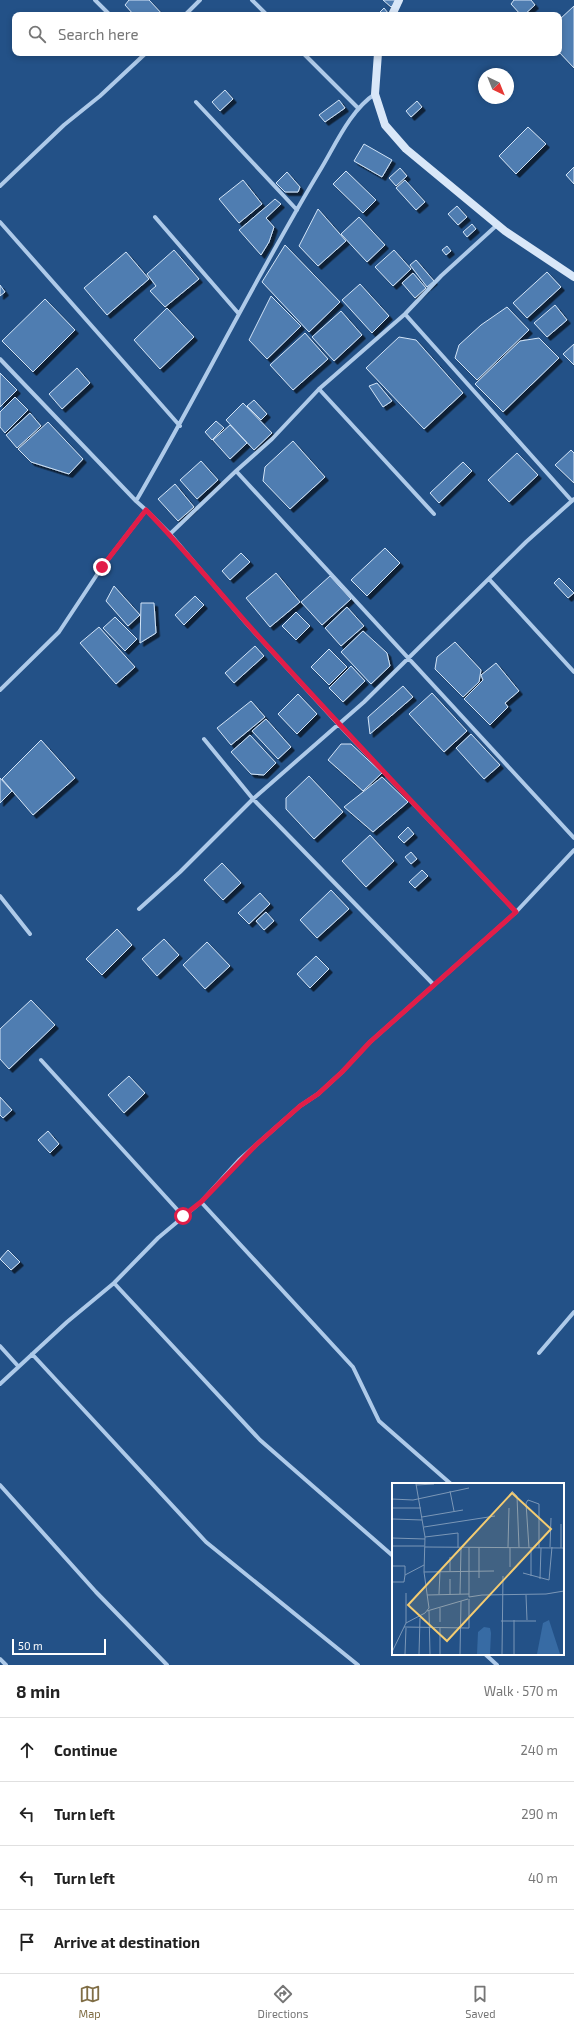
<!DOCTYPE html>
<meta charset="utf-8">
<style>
body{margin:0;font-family:"Exo 2",sans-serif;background:#f2f2f2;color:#222}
.compass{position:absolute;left:478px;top:68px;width:36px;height:36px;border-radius:50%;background:#fff;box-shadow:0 2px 6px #0003;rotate:137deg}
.scale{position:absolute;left:12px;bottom:10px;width:94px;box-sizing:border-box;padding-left:4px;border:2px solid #fff;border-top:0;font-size:11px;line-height:14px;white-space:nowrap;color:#fff;-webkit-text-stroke:3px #235187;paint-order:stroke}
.stop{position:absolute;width:12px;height:12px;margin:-9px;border:3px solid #e11d48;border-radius:50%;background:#fff}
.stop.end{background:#e11d48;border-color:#fff;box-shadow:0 1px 4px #0008}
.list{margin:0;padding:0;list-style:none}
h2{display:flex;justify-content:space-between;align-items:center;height:52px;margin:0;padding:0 16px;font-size:17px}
h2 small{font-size:13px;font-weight:400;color:#767676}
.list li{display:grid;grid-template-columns:26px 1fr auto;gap:12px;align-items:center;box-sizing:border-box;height:64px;padding:0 16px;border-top:1px solid #e0e0e0}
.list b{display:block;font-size:15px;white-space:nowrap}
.list em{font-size:13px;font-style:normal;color:#767676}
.icon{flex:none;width:22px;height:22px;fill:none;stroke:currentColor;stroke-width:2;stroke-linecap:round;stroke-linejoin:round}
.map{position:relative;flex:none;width:574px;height:1665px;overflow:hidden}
.search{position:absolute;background:#fff;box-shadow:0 2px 6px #0003;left:12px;right:12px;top:12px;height:44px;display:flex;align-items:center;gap:10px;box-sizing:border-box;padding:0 14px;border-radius:8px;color:#767676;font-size:15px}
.sheet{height:308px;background:#fff}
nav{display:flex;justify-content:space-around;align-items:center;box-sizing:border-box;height:56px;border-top:1px solid #e0e0e0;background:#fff;font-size:11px;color:#767676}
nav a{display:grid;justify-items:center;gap:2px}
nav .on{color:#806e46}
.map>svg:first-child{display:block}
</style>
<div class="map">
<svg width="574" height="1665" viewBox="0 0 574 1665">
<defs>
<filter id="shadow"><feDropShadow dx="3.5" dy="3.5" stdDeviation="0" flood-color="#0009"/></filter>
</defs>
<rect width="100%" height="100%" fill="#235187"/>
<path fill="#507db1" stroke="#d2e4f7" filter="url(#shadow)" d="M 129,0 L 149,0 L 163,15 L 134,15 L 125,5 Z
M 383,0 L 398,0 L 391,7 Z
M 514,0 L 531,0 L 535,5 L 524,15 L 521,15 L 511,4 Z
M 574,6 L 574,68 L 559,52 L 559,20 Z
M 384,8 L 388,13 L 386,15 L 377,15 Z
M 225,90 L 233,99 L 220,111 L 212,102 Z
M 339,100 L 345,108 L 325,122 L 319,115 Z
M 417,101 L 422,107 L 411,117 L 406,111 Z
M 528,127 L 546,144 L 516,174 L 499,156 Z
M 364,144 L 392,160 L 382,177 L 354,161 Z
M 574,167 L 574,184 L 566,175 Z
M 400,168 L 407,176 L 396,186 L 389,178 Z
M 346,171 L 376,200 L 363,213 L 333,184 Z
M 287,172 L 300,187 L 298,192 L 285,192 L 276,183 Z
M 243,180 L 262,204 L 239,223 L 219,199 Z
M 405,180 L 425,202 L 416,210 L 396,188 Z
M 275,199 L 281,204 L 266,218 L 274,227 L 269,242 L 261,255 L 239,230 Z
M 457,206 L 467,217 L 458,225 L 448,214 Z
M 318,209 L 346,241 L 318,266 L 299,246 Z
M 359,217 L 385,245 L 367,262 L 341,234 Z
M 472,224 L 476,229 L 467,237 L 463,232 Z
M 285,245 L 340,302 L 309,332 L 262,282 Z
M 447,246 L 451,251 L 446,255 L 442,250 Z
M 174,250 L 199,279 L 165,307 L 150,291 L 156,286 L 147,274 Z
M 394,250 L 411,269 L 393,286 L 375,267 Z
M 126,252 L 149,279 L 107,315 L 84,288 Z
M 416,260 L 434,281 L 427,287 L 410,265 Z
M 547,272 L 561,287 L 527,318 L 513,303 Z
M 413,273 L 426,288 L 415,298 L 402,283 Z
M 360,284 L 389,316 L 372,333 L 342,300 Z
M 0,285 L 5,292 L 0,296 Z
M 271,296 L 301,326 L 267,359 L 249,340 Z
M 45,299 L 75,330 L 33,372 L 2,341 Z
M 555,305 L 567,320 L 547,337 L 534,323 Z
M 507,307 L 529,330 L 477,380 L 455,358 L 459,345 L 481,325 Z
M 167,308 L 194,337 L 160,369 L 134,340 Z
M 341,311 L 362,335 L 334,361 L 312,337 Z
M 305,333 L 328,359 L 293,390 L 270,365 Z
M 399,337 L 416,340 L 463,393 L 424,429 L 366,368 Z
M 539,338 L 559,358 L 503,412 L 475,384 L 520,341 Z
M 574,344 L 574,365 L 563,354 Z
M 77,368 L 90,383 L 62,409 L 49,394 Z
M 0,373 L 17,390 L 0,407 Z
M 377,383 L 392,401 L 383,407 L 369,386 Z
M 15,397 L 28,410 L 5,433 L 0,427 L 0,412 Z
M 254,400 L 267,414 L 261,420 L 247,406 Z
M 243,403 L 272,433 L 254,450 L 226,420 Z
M 30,413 L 41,426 L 17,448 L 6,435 Z
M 216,421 L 224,428 L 212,440 L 205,432 Z
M 48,422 L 83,459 L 69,474 L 31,462 L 18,449 Z
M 230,425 L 247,443 L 230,459 L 213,440 Z
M 293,441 L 325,477 L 290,509 L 263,481 L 265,467 Z
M 571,450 L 574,453 L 574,483 L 555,465 Z
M 517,453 L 538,475 L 509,502 L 488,480 Z
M 201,461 L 218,480 L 197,499 L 180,480 Z
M 463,462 L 472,471 L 439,503 L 430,493 Z
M 175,484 L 194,507 L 178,521 L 158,499 Z
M 385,548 L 400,563 L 367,596 L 351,580 Z
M 241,553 L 250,562 L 230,580 L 222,571 Z
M 276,573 L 300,602 L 270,627 L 246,598 Z
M 330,576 L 351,599 L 322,625 L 301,602 Z
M 559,578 L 574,593 L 568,598 L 554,583 Z
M 114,586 L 140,615 L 128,626 L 106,601 Z
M 195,596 L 204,605 L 184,625 L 175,615 Z
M 141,603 L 154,603 L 156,633 L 140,643 Z
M 347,607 L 364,626 L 341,646 L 325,628 Z
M 296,612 L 310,626 L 296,640 L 282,626 Z
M 115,617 L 137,639 L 125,651 L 103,628 Z
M 99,627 L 135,667 L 116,684 L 80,643 Z
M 363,631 L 387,653 L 390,666 L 371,684 L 341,652 Z
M 455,642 L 481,670 L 479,682 L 463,697 L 435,669 L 437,657 Z
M 255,646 L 264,656 L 234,683 L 225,673 Z
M 329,649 L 347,667 L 329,685 L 311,667 Z
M 496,663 L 519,691 L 505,703 L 508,707 L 490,725 L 464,699 L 483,680 L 481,675 Z
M 351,666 L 365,681 L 343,702 L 329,688 Z
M 403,686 L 413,697 L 370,734 L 368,717 Z
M 432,693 L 467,731 L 444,752 L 409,714 Z
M 298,694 L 317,714 L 297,734 L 278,714 Z
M 251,701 L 265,717 L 231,745 L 217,728 Z
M 266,719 L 291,747 L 278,759 L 252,731 Z
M 471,734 L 500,765 L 484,779 L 456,748 Z
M 250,735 L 276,763 L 264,775 L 251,774 L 231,752 Z
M 41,740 L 75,778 L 33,815 L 2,779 Z
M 341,744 L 351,744 L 382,773 L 363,791 L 328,760 Z
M 309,776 L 343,812 L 314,839 L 286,809 L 286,798 Z
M 382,777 L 408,802 L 373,832 L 344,807 Z
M 0,778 L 12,791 L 0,803 Z
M 408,827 L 414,834 L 404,843 L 398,837 Z
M 370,835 L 394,861 L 366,887 L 342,861 Z
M 411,852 L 417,859 L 411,864 L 405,857 Z
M 222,863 L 241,883 L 223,900 L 204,880 Z
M 422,870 L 428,876 L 415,888 L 409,882 Z
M 331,890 L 349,909 L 317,938 L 300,920 Z
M 260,893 L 270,904 L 249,924 L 238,913 Z
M 266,912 L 274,921 L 264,930 L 256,921 Z
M 117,929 L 132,945 L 102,975 L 86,959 Z
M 164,939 L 179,955 L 157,976 L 142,959 Z
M 207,942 L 230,966 L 205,989 L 183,965 Z
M 316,956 L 329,969 L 310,988 L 297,974 Z
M 31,1000 L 55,1025 L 9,1069 L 0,1059 L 0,1029 Z
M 129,1076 L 145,1093 L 124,1113 L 108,1095 Z
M 0,1097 L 12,1110 L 3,1118 L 0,1115 Z
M 48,1131 L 59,1144 L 50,1153 L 38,1140 Z
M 8,1250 L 20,1262 L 11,1270 L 0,1259 Z"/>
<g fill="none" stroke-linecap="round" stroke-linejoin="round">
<path stroke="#aecae9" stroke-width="4" d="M 95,0 L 110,15
M 252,0 L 267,15
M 185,15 L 200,0
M 303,53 L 358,108
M 196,102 L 297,210
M 0,186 L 64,125 L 100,96 L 146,53
M 155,217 L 239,314
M 0,222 L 180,426
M 405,314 L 572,501
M 0,359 L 136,501
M 319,389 L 434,514
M 236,471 L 574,838
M 146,510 L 136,501 C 199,393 254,280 319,172 C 334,148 350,110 375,94
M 170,534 L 246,623 L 339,725 L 516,912
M 489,579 L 574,672
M 0,690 L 59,632 L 102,567 L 146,510 L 170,534 L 236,471 L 272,439 L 319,389 L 405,314 L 441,276 L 497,225
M 204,739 L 253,799 L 433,984
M 0,896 L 30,934
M 139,909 L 180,872 L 253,799 L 364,702 L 526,542 L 574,499
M 41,1060 L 183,1216
M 201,1202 L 353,1367 L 379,1421 L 451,1484
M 114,1283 L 260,1440 L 393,1556
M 0,1346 L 18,1366
M 539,1353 L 574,1312
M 32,1354 L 206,1542 L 358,1665
M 0,1384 L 67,1322 L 114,1283 L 158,1238 L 201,1202 L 239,1160 L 300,1106 L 318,1094 L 342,1072 L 370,1042 L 516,912 L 574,850
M 0,1485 L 96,1592 L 167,1665
M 485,1654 L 497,1665
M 0,1659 L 6,1665"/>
<path stroke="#d9e7f8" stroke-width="8" d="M 392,15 L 399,0
M 378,53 L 375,94 L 385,125 L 406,149 L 505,231 L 574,277"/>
</g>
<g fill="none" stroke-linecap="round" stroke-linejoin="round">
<path stroke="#e11d48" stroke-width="5" d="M 102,567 L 146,510 C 190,555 229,605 272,651 C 352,739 434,825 516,912 L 370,1042 L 342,1072 L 318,1094 L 300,1106 L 256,1145 L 201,1202 L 183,1216"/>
</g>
<g transform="translate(392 1483)">
<rect width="172" height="172" fill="#235187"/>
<path d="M 157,137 L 168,171 L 145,171 L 151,140 ZM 92,144 L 98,145 L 99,150 L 98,171 L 85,171 L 86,149 Z" fill="#376ba4"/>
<path fill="none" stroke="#7b97b7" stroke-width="1" d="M 24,2 L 42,1M 58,8 L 62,28M 120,8 L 125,13 L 127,64M 0,16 L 21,17 L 77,5M 0,25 L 29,25M 30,34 L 71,27M 1,36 L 30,37M 32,44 L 103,33M 33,54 L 66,50 L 66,64M 0,55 L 33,56M 0,63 L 32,63M 33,64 L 172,65M 116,64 L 117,25M 158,64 L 159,35M 87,65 L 87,95M 137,65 L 134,20 L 136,17 L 147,21 L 147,65M 139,65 L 139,93M 169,65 L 169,41M 0,83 L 13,83 L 13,92 L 12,99 L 0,99M 118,84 L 118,65M 58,88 L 58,74M 32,89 L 102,88M 131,90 L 157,97 L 160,64M 13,92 L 32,82M 148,96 L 149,65M 14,110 L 14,140M 47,111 L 48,88M 68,111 L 69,65M 77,111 L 77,64M 35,112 L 77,111 L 77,114 L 90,112 L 154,111 L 172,108M 58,112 L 58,96M 134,112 L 135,137M 48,125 L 48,139M 35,128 L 76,116M 37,128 L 38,171M 109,138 L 144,138M 12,144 L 77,145 L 77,116M 48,145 L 48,171M 0,169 L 14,140 L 33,130 L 37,125 L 32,89 L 33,54 L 24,1M 13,171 L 14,145M 27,171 L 28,135M 68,171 L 69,118M 110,171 L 111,93M 122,171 L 122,137"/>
<path fill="#f4cc71" fill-opacity="0.15" stroke="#f4cc71" stroke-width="2" d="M 120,10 L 159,46 L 55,158 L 16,122 Z"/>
<rect width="172" height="172" fill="none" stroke="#fff" stroke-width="2"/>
</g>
</svg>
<svg class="compass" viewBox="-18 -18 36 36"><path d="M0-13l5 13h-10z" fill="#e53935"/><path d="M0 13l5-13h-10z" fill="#767676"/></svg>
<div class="scale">50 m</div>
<div class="stop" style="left:183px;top:1216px"></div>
<div class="stop end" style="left:102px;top:567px"></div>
<div class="search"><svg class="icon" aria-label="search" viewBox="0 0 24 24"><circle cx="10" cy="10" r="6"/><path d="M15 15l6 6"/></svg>Search here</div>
</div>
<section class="sheet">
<h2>8 min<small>Walk · 570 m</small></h2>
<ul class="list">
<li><svg class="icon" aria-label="ahead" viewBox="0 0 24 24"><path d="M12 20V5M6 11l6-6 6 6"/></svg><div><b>Continue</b></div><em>240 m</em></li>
<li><svg class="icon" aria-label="left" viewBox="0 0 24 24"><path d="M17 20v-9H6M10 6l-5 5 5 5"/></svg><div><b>Turn left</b></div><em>290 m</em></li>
<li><svg class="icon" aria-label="left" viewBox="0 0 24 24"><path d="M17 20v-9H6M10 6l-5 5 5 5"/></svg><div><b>Turn left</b></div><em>40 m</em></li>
<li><svg class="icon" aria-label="arrive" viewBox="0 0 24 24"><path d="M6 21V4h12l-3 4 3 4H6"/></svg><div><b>Arrive at destination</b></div></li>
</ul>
</section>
<nav>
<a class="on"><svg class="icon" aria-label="map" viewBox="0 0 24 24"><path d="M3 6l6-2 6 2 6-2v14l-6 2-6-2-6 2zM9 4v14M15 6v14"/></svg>Map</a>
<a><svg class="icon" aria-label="directions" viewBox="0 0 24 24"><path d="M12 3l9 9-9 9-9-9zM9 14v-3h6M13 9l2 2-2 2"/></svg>Directions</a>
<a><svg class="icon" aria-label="saved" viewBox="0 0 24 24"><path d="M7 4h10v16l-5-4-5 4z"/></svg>Saved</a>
</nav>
